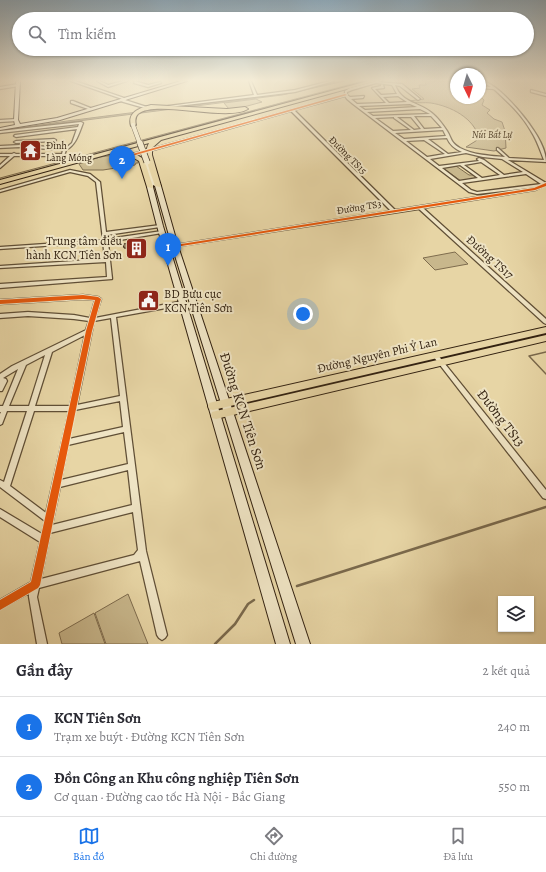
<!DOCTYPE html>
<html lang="vi">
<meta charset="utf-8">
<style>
body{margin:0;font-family:Alegreya,serif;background:#f2f2f3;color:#2b2b33}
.controls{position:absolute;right:12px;bottom:12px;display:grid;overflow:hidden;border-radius:0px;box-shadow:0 1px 3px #0004}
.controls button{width:36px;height:36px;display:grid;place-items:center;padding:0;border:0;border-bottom:1px solid #e1e1e2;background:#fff;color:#2b2b33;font:20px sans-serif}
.compass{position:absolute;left:450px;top:68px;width:36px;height:36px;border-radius:50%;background:#fff;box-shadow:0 1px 3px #0004;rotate:175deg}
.you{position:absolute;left:303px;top:314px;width:14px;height:14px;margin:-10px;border:3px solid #fff;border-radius:50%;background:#1a73e8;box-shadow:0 0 0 6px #1a73e833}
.badge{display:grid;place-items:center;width:26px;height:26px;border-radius:50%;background:#1a73e8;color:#fff;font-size:13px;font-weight:700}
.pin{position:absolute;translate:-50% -33px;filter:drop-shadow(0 1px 2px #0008)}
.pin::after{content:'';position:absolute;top:21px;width:14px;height:12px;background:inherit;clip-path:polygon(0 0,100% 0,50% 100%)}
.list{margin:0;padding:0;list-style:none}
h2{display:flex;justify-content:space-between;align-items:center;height:52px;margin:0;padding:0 16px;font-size:17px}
h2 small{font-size:13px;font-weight:400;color:#7c7c81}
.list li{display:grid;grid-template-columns:26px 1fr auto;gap:12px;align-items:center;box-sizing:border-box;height:60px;padding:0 16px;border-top:1px solid #e1e1e2}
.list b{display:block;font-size:15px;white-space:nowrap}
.list p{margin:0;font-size:13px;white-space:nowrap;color:#7c7c81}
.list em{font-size:13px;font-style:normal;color:#7c7c81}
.icon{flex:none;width:22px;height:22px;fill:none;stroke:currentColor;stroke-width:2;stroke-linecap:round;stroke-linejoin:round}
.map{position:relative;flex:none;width:546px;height:644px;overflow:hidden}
.search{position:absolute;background:#fff;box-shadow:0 1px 3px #0004;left:12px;right:12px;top:12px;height:44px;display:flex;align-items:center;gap:10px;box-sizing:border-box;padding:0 14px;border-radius:22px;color:#7c7c81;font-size:15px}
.sheet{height:172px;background:#fff}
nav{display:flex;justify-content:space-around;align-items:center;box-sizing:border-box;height:56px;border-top:1px solid #e1e1e2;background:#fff;font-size:11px;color:#7c7c81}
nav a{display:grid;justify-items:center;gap:2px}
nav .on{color:#1a73e8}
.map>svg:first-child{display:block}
</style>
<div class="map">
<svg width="546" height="644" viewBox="0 0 546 644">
<rect width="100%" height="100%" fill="#e7d5a5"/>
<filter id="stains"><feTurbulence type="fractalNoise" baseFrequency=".005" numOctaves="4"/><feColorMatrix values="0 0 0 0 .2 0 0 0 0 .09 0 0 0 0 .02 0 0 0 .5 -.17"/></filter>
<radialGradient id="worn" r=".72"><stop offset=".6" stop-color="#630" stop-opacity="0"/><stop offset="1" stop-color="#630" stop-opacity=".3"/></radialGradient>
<path fill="#c8b78c" stroke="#7e6c4e" d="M 363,81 L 369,81 L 282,103 L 0,180 L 0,178 Z
M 425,81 L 456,81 L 456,98 L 480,98 L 480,96 L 484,100 L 482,105 L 490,110 L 487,113 L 494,119 L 502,122 L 505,131 L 506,148 L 494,151 L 466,147 L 479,139 C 475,118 450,106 431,103 C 423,102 417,104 409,101 L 424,99 L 412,89 L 420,88 L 419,85 L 426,85 Z
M 256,99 L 262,102 L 240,108 L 229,109 L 224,103 Z
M 114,155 L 133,157 L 138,160 L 138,163 L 136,163 L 135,165 L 103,170 L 83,170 L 79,164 L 100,157 Z
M 456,166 L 469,175 L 473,175 L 478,179 L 461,181 L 443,168 Z
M 455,252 L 468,264 L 435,270 L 423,258 Z
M 546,333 L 546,335 L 540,336 L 451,357 L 448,356 Z
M 427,360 L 428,362 L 408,367 L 246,404 L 246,402 Z
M 128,594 L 148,644 L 106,644 L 95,613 Z
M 94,613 L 105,644 L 62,644 L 59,633 Z"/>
<path fill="#aa9873" stroke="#7a694c" d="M 341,81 L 345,81 L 282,95 L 0,131 L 67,121 L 294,92 Z"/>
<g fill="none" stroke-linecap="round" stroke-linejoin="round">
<path stroke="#7a694c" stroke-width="1.5" d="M 546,352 L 529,356 L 546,374"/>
<path stroke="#7a694c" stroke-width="2.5" d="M 297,586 L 546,507
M 215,644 L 235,624 L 248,604 L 254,600"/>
</g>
<path fill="#917f5e" stroke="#321" d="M 139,242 L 142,243 L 144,252 L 134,254 L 133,249 L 124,248 L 123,244 Z"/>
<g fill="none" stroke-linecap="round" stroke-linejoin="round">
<defs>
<path id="minor" d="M 71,81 L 75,81 L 127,99 L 125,100 Z
M 97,81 L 100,81 L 108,85 L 123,81 L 127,81 L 108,87 Z
M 135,81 L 148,85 L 160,82 L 161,83 L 148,87 L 134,83 Z
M 249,81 L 251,81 L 257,95 L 295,90 L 330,81 L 334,81 L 295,92 L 169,107 L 168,106 L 254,95 Z
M 377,81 L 381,81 L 378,82 L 402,84 L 420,99 L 418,100 L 400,86 L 395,85 C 402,104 420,102 433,114 C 439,119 443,125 447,131 C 452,139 450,142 460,148 C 473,155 491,156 505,157 L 497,150 L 497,148 L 498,148 L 509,158 L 544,160 C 540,150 537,140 531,131 C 522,115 508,102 495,90 L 493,89 L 480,88 L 480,86 L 491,87 L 481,81 C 496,81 526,118 534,131 C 540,140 546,152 546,162 L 508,160 L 546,183 L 546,185 L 535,190 L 423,208 L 546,319 L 546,324 L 544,323 L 419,209 L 173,247 L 173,246 L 175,245 L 391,211 L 291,111 L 132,156 L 129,155 L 345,95 L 345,91 L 350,88 ZM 376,83 L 392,85 L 397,94 L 381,95 L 375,89 L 384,88 L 383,85 L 382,84 L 381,85 L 381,86 L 372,88 L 386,103 L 357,104 L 351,99 L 363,98 L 364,96 L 350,97 L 347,95 L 347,92 L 352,90 ZM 345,96 L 347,99 L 353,104 L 469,192 L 477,194 L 537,187 L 534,188 L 395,210 L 294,110 ZM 398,96 L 407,102 L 389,103 L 383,97 ZM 410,104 L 417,107 L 365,110 L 359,106 ZM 420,109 L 430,114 L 373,116 L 367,112 ZM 414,116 L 431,116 L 442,128 L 424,129 ZM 394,117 L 394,118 L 411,130 L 393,131 L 375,118 ZM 397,117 L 411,117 L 421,129 L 414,130 ZM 443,130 L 446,136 L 404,139 L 395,133 ZM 447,138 C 450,145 455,149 462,152 L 448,154 L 428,139 ZM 424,140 L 445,154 L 427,157 L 406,141 ZM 466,153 L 483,157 L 502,159 L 523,172 L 504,175 L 484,160 L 479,158 L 477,159 L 479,161 L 439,166 L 430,159 ZM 481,162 L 500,175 L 482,178 L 464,165 ZM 460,165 L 478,178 L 459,181 L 442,168 ZM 526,174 L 541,184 L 477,192 L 471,190 L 462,183 Z
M 18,84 L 19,86 L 0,89 L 0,87 Z
M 531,90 L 546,94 L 546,96 L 531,92 Z
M 120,99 L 122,99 L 150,108 L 148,109 L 120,101 Z
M 71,101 L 73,101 L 93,109 L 91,110 L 71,103 Z
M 16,119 L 17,119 L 17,121 L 0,122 L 0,120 Z
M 81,122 L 83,123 C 79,133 76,145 66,150 L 64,156 L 14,156 L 0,168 L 0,165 L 10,156 L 0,156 L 0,154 L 12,154 L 14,153 L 16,154 L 62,154 L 63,150 L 20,147 L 0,148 L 0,146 L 20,145 L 66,148 L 72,143 L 77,129 L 16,137 L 14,136 L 15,135 L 78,127 L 79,124 L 0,133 L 0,131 Z
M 54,139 L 56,140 L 55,141 L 16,143 L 14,142 L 16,141 Z
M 70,170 L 90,174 L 100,182 L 106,232 L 160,225 L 162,226 L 160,227 L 107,235 L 107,239 L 162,231 L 164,232 L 162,233 L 108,242 L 112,278 L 112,279 L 0,288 L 0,284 L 107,277 L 106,262 L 0,268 L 0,266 L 105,259 L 103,242 L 0,249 L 0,247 L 103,240 L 96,182 L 88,176 L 70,172 L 0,192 L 0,190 Z
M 83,295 L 98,297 L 101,299 L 95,318 L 183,301 L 186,303 L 183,305 L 116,317 L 146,551 L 167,635 L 165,638 L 162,640 L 159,638 L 157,635 L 140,561 L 39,588 L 37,597 L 47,644 L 37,644 L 29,597 L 29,593 L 0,609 L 0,600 L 31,582 L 40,542 L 0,517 L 0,509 L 42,534 L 45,521 L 0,487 L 0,480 L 4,482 L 27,411 L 7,411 L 2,424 L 0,425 L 0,414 L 1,412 L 0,412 L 0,406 L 3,406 L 18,369 L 3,378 L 6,379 L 7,381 L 2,391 L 0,391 L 0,374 L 12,366 L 86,330 L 89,321 L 74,319 L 28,316 L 0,318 L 0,314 L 28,312 L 74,315 L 90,318 L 95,300 L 83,299 L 0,304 L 0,300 ZM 111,318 L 120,396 L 77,405 L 94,321 ZM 85,335 L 70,406 L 35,406 L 52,352 ZM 45,355 L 29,406 L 9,406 L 26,365 ZM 120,401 L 123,427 L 69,439 L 75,410 ZM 34,411 L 69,411 L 46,513 L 10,486 ZM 124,432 L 128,464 L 61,480 L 68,445 ZM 128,470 L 132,505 L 52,525 L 60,487 ZM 133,512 L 138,550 L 134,555 L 41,579 L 50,533 Z
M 435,353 L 437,354 L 546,490 L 546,499 L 543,498 L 433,356 L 432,355 L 433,354 Z"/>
<path id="secondary" d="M 16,81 L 20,81 L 18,120 L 20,124 L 57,118 L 181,81 L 187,81 L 60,120 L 0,130 L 0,128 L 15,125 L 14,120 Z
M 147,160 L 150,162 L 155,179 L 161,186 L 178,246 L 310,644 L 296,644 L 172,246 L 155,186 L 153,185 L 153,187 L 163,226 L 290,644 L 276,644 L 157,226 L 147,187 L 149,180 L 144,162 Z"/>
<path id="primary" d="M 546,327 L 546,333 L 213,410 L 209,409 L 208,406 L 209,403 L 213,402 Z
M 546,335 L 546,341 L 216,419 L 212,418 L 211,415 L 212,412 L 216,411 Z"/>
<path id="motorway" d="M 368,81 L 376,81 L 161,140 L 152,148 L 152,155 L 161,186 L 160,187 L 155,186 C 151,173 142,155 149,143 L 0,184 L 0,180 Z
M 151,105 L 227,109 L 245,107 L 248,109 C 227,122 155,99 138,114 C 135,117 135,121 136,125 L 131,126 C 127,112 140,108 151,105 Z
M 114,153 L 133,153 L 144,159 L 153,187 L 152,188 L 147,187 L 139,161 L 132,157 L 114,155 Z"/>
</defs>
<use href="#minor" stroke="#604f36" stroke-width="2.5"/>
<use href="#secondary" stroke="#321" stroke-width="2"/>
<use href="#primary" stroke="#321" stroke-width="2"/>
<use href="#motorway" stroke="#321" stroke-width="2"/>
<use href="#minor" fill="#efe4c4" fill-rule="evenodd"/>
<use href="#secondary" fill="#efe4c4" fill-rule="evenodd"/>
<use href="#primary" fill="#e7d5a5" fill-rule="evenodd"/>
<use href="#motorway" fill="#e7d5a5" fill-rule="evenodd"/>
<defs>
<path id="secondary-bridge-far1" d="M 133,125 L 140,144"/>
<path id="secondary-bridge" d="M 140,143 L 147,162"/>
</defs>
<use href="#secondary-bridge-far1" stroke="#321" stroke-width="5" stroke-linecap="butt"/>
<use href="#secondary-bridge" stroke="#321" stroke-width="7" stroke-linecap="butt"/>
<use href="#secondary-bridge-far1" stroke="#efe4c4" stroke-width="4"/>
<use href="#secondary-bridge" stroke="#efe4c4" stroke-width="5.5"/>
<defs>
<path id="cycleway" d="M 345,94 L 347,95 L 132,156 L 129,155 Z
M 546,183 L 546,186 L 535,190 L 175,247 L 173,246 L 175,245 L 534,188 Z
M 83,295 L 98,297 L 101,299 L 92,331 L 40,585 L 38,588 L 0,610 L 0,600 L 31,582 L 86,331 L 95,300 L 83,299 L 0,304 L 0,300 Z"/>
</defs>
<use href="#cycleway" stroke="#efe4c4" stroke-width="2"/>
<use href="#cycleway" fill="#e8590c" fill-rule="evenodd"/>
</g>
<linearGradient id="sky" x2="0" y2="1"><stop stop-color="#8fa9b9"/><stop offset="0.47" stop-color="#f4ecd6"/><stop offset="1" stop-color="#f4ecd6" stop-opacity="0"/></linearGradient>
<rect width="546" height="171" fill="url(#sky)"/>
<defs>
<symbol id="temple-square" viewBox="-11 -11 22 22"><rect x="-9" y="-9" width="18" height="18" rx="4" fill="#8f2418" stroke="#efe4c4"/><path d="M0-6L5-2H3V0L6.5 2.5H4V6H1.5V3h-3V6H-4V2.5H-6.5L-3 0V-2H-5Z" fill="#fff"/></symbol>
<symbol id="building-square" viewBox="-11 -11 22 22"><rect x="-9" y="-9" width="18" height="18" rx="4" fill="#8f2418" stroke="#efe4c4"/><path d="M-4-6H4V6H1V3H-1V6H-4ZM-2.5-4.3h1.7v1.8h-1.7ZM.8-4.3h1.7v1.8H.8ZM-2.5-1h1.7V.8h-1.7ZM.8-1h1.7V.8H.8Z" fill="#fff"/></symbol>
<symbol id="civic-square" viewBox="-11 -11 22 22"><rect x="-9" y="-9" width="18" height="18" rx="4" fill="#8f2418" stroke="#efe4c4"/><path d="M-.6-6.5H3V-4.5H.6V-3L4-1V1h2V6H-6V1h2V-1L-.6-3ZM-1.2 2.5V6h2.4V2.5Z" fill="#fff"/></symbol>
</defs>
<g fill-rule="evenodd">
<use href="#temple-square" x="18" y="138" width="25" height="25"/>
<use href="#building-square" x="124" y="236" width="25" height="25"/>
<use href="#civic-square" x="136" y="288" width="25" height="25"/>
</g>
<g text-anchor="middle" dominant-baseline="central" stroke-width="4" stroke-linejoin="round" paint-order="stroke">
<g font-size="10" font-style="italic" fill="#584730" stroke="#efe4c4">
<text x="492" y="134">Núi Bất Lự</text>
</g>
<g font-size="10" fill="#321" stroke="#efe4c4" text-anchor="start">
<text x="46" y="145">Đình<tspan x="46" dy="12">Làng Móng</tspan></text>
</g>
<g font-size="10" fill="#321" stroke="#efe4c4">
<text transform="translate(348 155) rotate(45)">Đường TS15</text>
<text transform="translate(359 207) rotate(-9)">Đường TS3</text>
</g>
<g font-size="12" fill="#321" stroke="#efe4c4" text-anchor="end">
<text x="122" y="241">Trung tâm điều<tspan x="122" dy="14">hành KCN Tiên Sơn</tspan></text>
<text x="164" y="294" text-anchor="start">BD Bưu cục<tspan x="164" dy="14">KCN Tiên Sơn</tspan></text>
</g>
<g font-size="12" fill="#321" stroke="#efe4c4">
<text transform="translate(490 257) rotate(42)">Đường TS17</text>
<text transform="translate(377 355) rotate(-13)">Đường Nguyên Phi Ỷ Lan</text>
</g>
<g font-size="14" fill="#321" stroke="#efe4c4">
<text transform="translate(243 411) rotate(72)">Đường KCN Tiên Sơn</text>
<text transform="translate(501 418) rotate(52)">Đường TS13</text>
</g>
</g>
<rect width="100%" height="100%" filter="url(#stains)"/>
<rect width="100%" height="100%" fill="url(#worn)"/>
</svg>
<div class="controls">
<button><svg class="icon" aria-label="layers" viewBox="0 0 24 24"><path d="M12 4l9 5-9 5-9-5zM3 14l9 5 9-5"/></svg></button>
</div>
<svg class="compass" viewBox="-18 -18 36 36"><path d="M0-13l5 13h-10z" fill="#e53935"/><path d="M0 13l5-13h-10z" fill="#7c7c81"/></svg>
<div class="you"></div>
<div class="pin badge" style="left:168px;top:266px">1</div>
<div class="pin badge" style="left:122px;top:179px">2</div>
<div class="search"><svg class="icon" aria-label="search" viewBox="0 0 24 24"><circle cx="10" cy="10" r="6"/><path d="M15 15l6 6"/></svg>Tìm kiếm</div>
</div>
<section class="sheet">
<h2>Gần đây<small>2 kết quả</small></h2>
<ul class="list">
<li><span class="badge">1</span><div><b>KCN Tiên Sơn</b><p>Trạm xe buýt · Đường KCN Tiên Sơn</p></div><em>240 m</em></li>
<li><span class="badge">2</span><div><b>Đồn Công an Khu công nghiệp Tiên Sơn</b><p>Cơ quan · Đường cao tốc Hà Nội - Bắc Giang</p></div><em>550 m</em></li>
</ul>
</section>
<nav>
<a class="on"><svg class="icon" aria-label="map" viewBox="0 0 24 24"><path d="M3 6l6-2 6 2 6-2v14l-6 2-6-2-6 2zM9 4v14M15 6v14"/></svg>Bản đồ</a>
<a><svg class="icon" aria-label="directions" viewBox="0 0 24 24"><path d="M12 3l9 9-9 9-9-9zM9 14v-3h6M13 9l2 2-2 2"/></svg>Chỉ đường</a>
<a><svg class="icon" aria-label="saved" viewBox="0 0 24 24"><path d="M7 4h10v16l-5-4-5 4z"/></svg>Đã lưu</a>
</nav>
